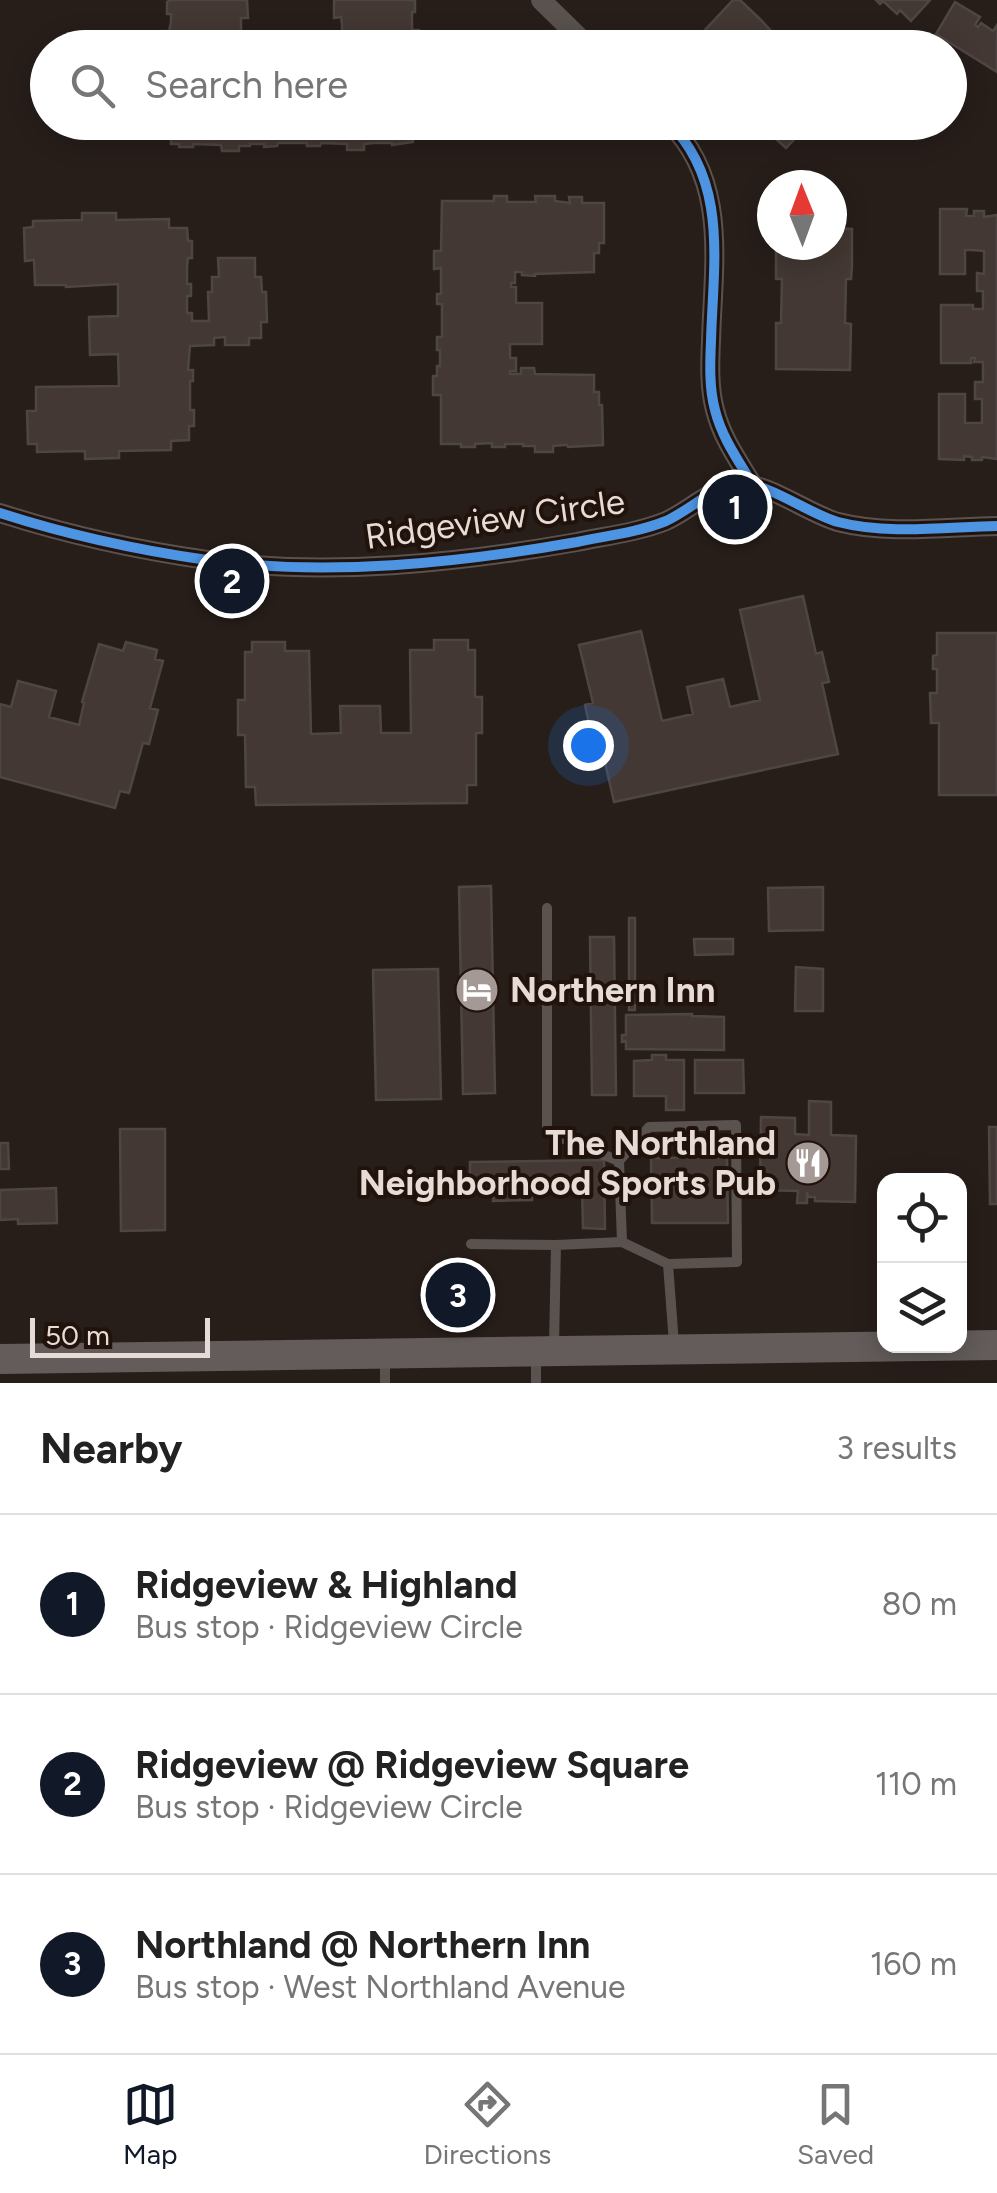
<!DOCTYPE html>
<meta charset="utf-8">
<style>
body{margin:0;font-family:Figtree,sans-serif;background:#f2f2f2;color:#222}
.controls{position:absolute;right:30px;bottom:30px;display:grid;overflow:hidden;border-radius:20px;box-shadow:0 5px 25px #0003}
.controls button{width:90px;height:90px;display:grid;place-items:center;padding:0;border:0;border-bottom:2px solid #e0e0e0;background:#fff;color:#222;font:50px sans-serif}
.compass{position:absolute;left:757px;top:170px;width:90px;height:90px;border-radius:50%;background:#fff;box-shadow:0 5px 25px #0003;rotate:359deg}
.scale{position:absolute;left:30px;bottom:25px;width:180px;box-sizing:border-box;padding-left:10px;border:5px solid #e7dbd6;border-top:0;font-size:28px;line-height:35px;white-space:nowrap;color:#e7dbd6;-webkit-text-stroke:8px #22120c;paint-order:stroke}
.you{position:absolute;left:588px;top:745px;width:35px;height:35px;margin:-25px;border:8px solid #fff;border-radius:50%;background:#1a73e8;box-shadow:0 0 0 15px #1a73e833}
.badge{display:grid;place-items:center;width:65px;height:65px;border-radius:50%;background:#111827;color:#fff;font-size:32px;font-weight:700}
.pin{position:absolute;translate:-50% -50%;border:5px solid #fff;box-shadow:0 2px 10px #0006}
.list{margin:0;padding:0;list-style:none}
h2{display:flex;justify-content:space-between;align-items:center;height:130px;margin:0;padding:0 40px;font-size:42px}
h2 small{font-size:32px;font-weight:400;color:#767676}
.list li{display:grid;grid-template-columns:65px 1fr auto;gap:30px;align-items:center;box-sizing:border-box;height:180px;padding:0 40px;border-top:2px solid #e0e0e0}
.list b{display:block;font-size:38px;white-space:nowrap}
.list p{margin:0;font-size:32px;white-space:nowrap;color:#767676}
.list em{font-size:32px;font-style:normal;color:#767676}
.icon{flex:none;width:55px;height:55px;fill:none;stroke:currentColor;stroke-width:2;stroke-linecap:round;stroke-linejoin:round}
.map{position:relative;flex:none;width:997px;height:1383px;overflow:hidden}
.search{position:absolute;background:#fff;box-shadow:0 5px 25px #0003;left:30px;right:30px;top:30px;height:110px;display:flex;align-items:center;gap:25px;box-sizing:border-box;padding:0 35px;border-radius:55px;color:#767676;font-size:38px}
.sheet{height:670px;background:#fff}
nav{display:flex;justify-content:space-around;align-items:center;box-sizing:border-box;height:140px;border-top:2px solid #e0e0e0;background:#fff;font-size:28px;color:#767676}
nav a{display:grid;justify-items:center;gap:5px}
nav .on{color:#111827}
.map>svg:first-child{display:block}
</style>
<div class="map">
<svg width="997" height="1383" viewBox="0 0 997 1383">
<rect width="100%" height="100%" fill="#271e1a"/>
<path fill="#433833" stroke="#4e4642" stroke-width="2.5" d="M 170,0 L 247,0 L 248,18 L 241,18 L 241,48 L 163,48 L 163,31 L 169,31 L 171,22 L 171,14 L 167,14 L 167,2 Z
M 334,0 L 415,0 L 415,12 L 412,12 L 412,30 L 419,30 L 419,47 L 338,48 L 342,47 L 342,24 L 341,17 L 334,18 Z
M 733,0 L 740,0 L 760,19 L 772,32 L 768,36 L 780,48 L 688,48 Z
M 876,0 L 930,0 L 911,21 L 900,10 L 897,14 L 883,1 L 880,4 Z
M 955,2 L 980,17 L 975,25 L 978,27 L 981,23 L 993,31 L 997,25 L 997,72 L 936,34 Z
M 272,42 L 312,42 L 312,48 L 272,48 Z
M 171,122 L 413,122 L 413,142 L 392,145 L 392,143 L 374,143 L 364,144 L 364,150 L 347,150 L 347,144 L 321,143 L 320,146 L 307,146 L 307,143 L 278,143 L 277,146 L 264,147 L 264,144 L 250,144 L 250,146 L 239,146 L 239,151 L 222,151 L 221,145 L 193,144 L 193,147 L 179,147 L 179,144 L 171,144 Z
M 757,122 L 811,122 L 786,148 Z
M 494,196 L 507,196 L 507,202 L 536,202 L 535,196 L 555,196 L 555,201 L 570,203 L 569,197 L 582,197 L 582,203 L 604,203 L 604,243 L 599,243 L 599,253 L 594,253 L 594,272 L 535,274 L 535,276 L 522,275 L 522,272 L 515,272 L 515,283 L 511,283 L 511,287 L 516,287 L 516,303 L 542,303 L 542,344 L 510,344 L 510,358 L 516,358 L 516,371 L 510,371 L 510,374 L 521,374 L 521,368 L 534,368 L 535,374 L 594,375 L 594,392 L 599,392 L 599,405 L 602,405 L 603,445 L 568,447 L 567,445 L 564,445 L 553,446 L 553,452 L 535,452 L 535,446 L 523,446 L 523,444 L 505,444 L 505,447 L 492,447 L 492,443 L 475,444 L 475,447 L 461,447 L 461,444 L 441,444 L 441,395 L 433,395 L 433,376 L 437,376 L 437,366 L 440,366 L 440,350 L 437,350 L 437,337 L 442,337 L 442,304 L 437,304 L 437,294 L 441,294 L 441,268 L 434,269 L 434,251 L 441,251 L 442,201 L 494,201 Z
M 940,209 L 967,209 L 966,216 L 974,216 L 974,211 L 984,211 L 984,217 L 997,215 L 997,459 L 982,457 L 982,460 L 972,460 L 972,457 L 964,456 L 964,460 L 939,459 L 939,394 L 965,394 L 965,423 L 982,423 L 982,399 L 975,399 L 975,382 L 983,382 L 983,362 L 974,362 L 975,358 L 971,358 L 971,363 L 941,363 L 941,305 L 973,305 L 973,309 L 983,309 L 983,291 L 977,291 L 977,273 L 984,274 L 984,251 L 972,250 L 965,250 L 965,274 L 940,274 Z
M 82,213 L 116,213 L 116,220 L 169,219 L 169,228 L 187,228 L 188,241 L 192,241 L 192,258 L 188,258 L 187,267 L 187,284 L 191,284 L 191,296 L 187,296 L 187,313 L 192,313 L 192,321 L 209,321 L 208,292 L 212,292 L 212,277 L 219,277 L 218,258 L 255,258 L 255,277 L 261,277 L 262,292 L 266,292 L 267,322 L 261,322 L 261,338 L 249,338 L 249,345 L 225,345 L 225,337 L 214,338 L 214,345 L 190,346 L 188,370 L 193,370 L 193,381 L 190,381 L 190,410 L 194,410 L 194,426 L 189,426 L 189,440 L 171,441 L 171,450 L 119,451 L 119,458 L 85,459 L 85,451 L 37,452 L 37,444 L 28,444 L 27,411 L 36,411 L 36,387 L 119,386 L 118,354 L 90,355 L 89,317 L 118,316 L 118,284 L 66,287 L 66,285 L 35,285 L 34,260 L 25,261 L 24,228 L 33,227 L 33,221 L 82,220 Z
M 832,228 L 852,229 L 852,266 L 851,279 L 846,279 L 845,323 L 851,324 L 850,370 L 776,369 L 776,323 L 781,323 L 782,279 L 776,279 L 776,245 L 832,245 Z
M 803,596 L 816,654 L 822,652 L 829,682 L 822,683 L 838,754 L 614,802 L 598,732 L 591,733 L 585,705 L 593,703 L 579,645 L 641,631 L 662,721 L 693,714 L 687,687 L 723,679 L 730,707 L 760,700 L 740,610 Z
M 937,633 L 997,633 L 997,795 L 939,795 L 939,723 L 931,723 L 930,693 L 937,693 L 937,669 L 933,669 L 933,656 L 937,655 Z
M 434,640 L 468,640 L 468,650 L 475,650 L 475,697 L 482,697 L 482,733 L 476,733 L 476,785 L 467,785 L 467,803 L 256,805 L 255,787 L 246,787 L 245,735 L 238,735 L 238,700 L 245,700 L 245,652 L 252,652 L 252,642 L 285,642 L 285,651 L 309,651 L 311,734 L 341,733 L 340,706 L 380,706 L 381,733 L 411,733 L 410,650 L 434,650 Z
M 126,642 L 157,650 L 155,659 L 163,661 L 150,708 L 158,710 L 149,744 L 143,743 L 129,793 L 120,791 L 115,808 L 0,777 L 0,704 L 11,707 L 18,681 L 56,691 L 49,717 L 79,725 L 84,703 L 82,702 L 99,644 L 123,651 Z
M 491,886 L 495,1093 L 463,1094 L 459,887 Z
M 823,887 L 823,930 L 769,931 L 768,888 Z
M 629,918 L 635,918 L 635,1010 L 629,1010 Z
M 590,937 L 614,937 L 616,1095 L 592,1095 Z
M 694,939 L 733,939 L 733,954 L 695,955 Z
M 796,967 L 823,969 L 823,1011 L 795,1011 Z
M 438,969 L 441,1099 L 376,1100 L 373,970 Z
M 692,1014 L 692,1016 L 724,1017 L 724,1050 L 626,1049 L 626,1041 L 622,1042 L 622,1035 L 626,1035 L 626,1015 Z
M 652,1055 L 666,1055 L 666,1060 L 684,1060 L 684,1110 L 666,1110 L 666,1096 L 634,1096 L 634,1061 L 652,1060 Z
M 695,1060 L 743,1060 L 744,1093 L 695,1093 Z
M 809,1101 L 831,1102 L 831,1135 L 856,1136 L 855,1202 L 815,1201 L 815,1197 L 808,1197 L 807,1192 L 807,1203 L 797,1203 L 798,1191 L 760,1190 L 761,1117 L 795,1118 L 795,1134 L 809,1135 Z
M 989,1127 L 997,1127 L 997,1204 L 990,1204 Z
M 120,1129 L 165,1129 L 165,1230 L 121,1231 Z
M 0,1143 L 8,1143 L 9,1169 L 0,1169 Z
M 727,1157 L 728,1223 L 652,1223 L 651,1158 Z
M 604,1160 L 605,1229 L 583,1228 L 582,1188 L 532,1188 L 532,1200 L 493,1201 L 494,1192 L 470,1192 L 470,1162 Z
M 56,1188 L 57,1223 L 18,1224 L 18,1219 L 0,1220 L 0,1190 Z"/>
<g fill="none" stroke-linecap="round" stroke-linejoin="round">
<path stroke="#59524f" stroke-width="10" d="M 547,908 L 547,1132 L 619,1161
M 622,1242 L 619,1161 L 649,1127 L 736,1125 L 737,1262 L 668,1264
M 471,1244 L 556,1245
M 554,1347 L 556,1245 L 622,1242 L 668,1264 L 674,1344
M 536,1353 L 536,1383
M 385,1355 L 385,1383"/>
<path stroke="#59524f" stroke-width="20" d="M 541,0 L 590,48
M 668,122 C 729,181 713,264 711,341 C 710,363 709,388 715,410 C 722,438 738,460 753,485
M 0,513 C 68,535 137,550 207,560 C 327,577 458,563 577,542 C 606,536 639,532 666,521 C 690,510 712,487 740,484 C 767,482 809,514 838,522 C 888,535 946,527 997,526"/>
<path stroke="#635c5b" stroke-width="30" d="M 0,1359 L 997,1345"/>
<defs>
<path id="cycleway" d="M 668,122 C 729,181 713,264 711,341 C 710,363 709,388 715,410 C 722,438 738,460 753,485
M 0,513 C 68,535 137,550 207,560 C 327,577 458,563 577,542 C 606,536 639,532 666,521 C 690,510 712,487 740,484 C 767,482 809,514 838,522 C 888,535 946,527 997,526"/>
</defs>
<use href="#cycleway" stroke="#22120c" stroke-width="16"/>
<use href="#cycleway" stroke="#4d94e3" stroke-width="10"/>
</g>
<defs>
<symbol id="hotel-disc" viewBox="-11 -11 22 22"><circle r="9.5" fill="#a49994" stroke="#22120c"/><path d="M-6-4.5h1.5V1H6V5H4.5V3h-9V5H-6ZM-4 0a1.8 1.8 0 1 1 3.6 0ZM.5 0V-2.5h3Q6-2.5 6 0Z" fill="#fff"/></symbol>
<symbol id="restaurant-disc" viewBox="-11 -11 22 22"><circle r="9.5" fill="#a49994" stroke="#22120c"/><path d="M-5-6h1v4h1v-4h1v4h1v-4h1v5L-1.5 .5V6h-2V.5L-5-1ZM5-6V6H3V1.5H1.5Q1.5-4 5-6Z" fill="#fff"/></symbol>
</defs>
<g fill-rule="evenodd">
<use href="#hotel-disc" x="452" y="965" width="50" height="50"/>
<use href="#restaurant-disc" x="783" y="1138" width="50" height="50"/>
</g>
<g text-anchor="middle" dominant-baseline="central" stroke-width="8" stroke-linejoin="round" paint-order="stroke">
<g font-size="35" fill="#e7dbd6" stroke="#22120c">
<text transform="translate(495 519) rotate(-8)">Ridgeview Circle</text>
</g>
<g font-size="35" font-weight="bold" fill="#e7dbd6" stroke="#22120c" text-anchor="start">
<text x="510" y="990">Northern Inn</text>
<text x="776" y="1143" text-anchor="end">The Northland<tspan x="776" dy="40">Neighborhood Sports Pub</tspan></text>
</g>
</g>
</svg>
<div class="controls">
<button><svg class="icon" aria-label="locate" viewBox="0 0 24 24"><circle cx="12" cy="12" r="6"/><path d="M12 2v4M12 18v4M2 12h4M18 12h4"/></svg></button>
<button><svg class="icon" aria-label="layers" viewBox="0 0 24 24"><path d="M12 4l9 5-9 5-9-5zM3 14l9 5 9-5"/></svg></button>
</div>
<svg class="compass" viewBox="-18 -18 36 36"><path d="M0-13l5 13h-10z" fill="#e53935"/><path d="M0 13l5-13h-10z" fill="#767676"/></svg>
<div class="scale">50 m</div>
<div class="you"></div>
<div class="pin badge" style="left:735px;top:507px">1</div>
<div class="pin badge" style="left:232px;top:581px">2</div>
<div class="pin badge" style="left:458px;top:1295px">3</div>
<div class="search"><svg class="icon" aria-label="search" viewBox="0 0 24 24"><circle cx="10" cy="10" r="6"/><path d="M15 15l6 6"/></svg>Search here</div>
</div>
<section class="sheet">
<h2>Nearby<small>3 results</small></h2>
<ul class="list">
<li><span class="badge">1</span><div><b>Ridgeview &amp; Highland</b><p>Bus stop · Ridgeview Circle</p></div><em>80 m</em></li>
<li><span class="badge">2</span><div><b>Ridgeview @ Ridgeview Square</b><p>Bus stop · Ridgeview Circle</p></div><em>110 m</em></li>
<li><span class="badge">3</span><div><b>Northland @ Northern Inn</b><p>Bus stop · West Northland Avenue</p></div><em>160 m</em></li>
</ul>
</section>
<nav>
<a class="on"><svg class="icon" aria-label="map" viewBox="0 0 24 24"><path d="M3 6l6-2 6 2 6-2v14l-6 2-6-2-6 2zM9 4v14M15 6v14"/></svg>Map</a>
<a><svg class="icon" aria-label="directions" viewBox="0 0 24 24"><path d="M12 3l9 9-9 9-9-9zM9 14v-3h6M13 9l2 2-2 2"/></svg>Directions</a>
<a><svg class="icon" aria-label="saved" viewBox="0 0 24 24"><path d="M7 4h10v16l-5-4-5 4z"/></svg>Saved</a>
</nav>
